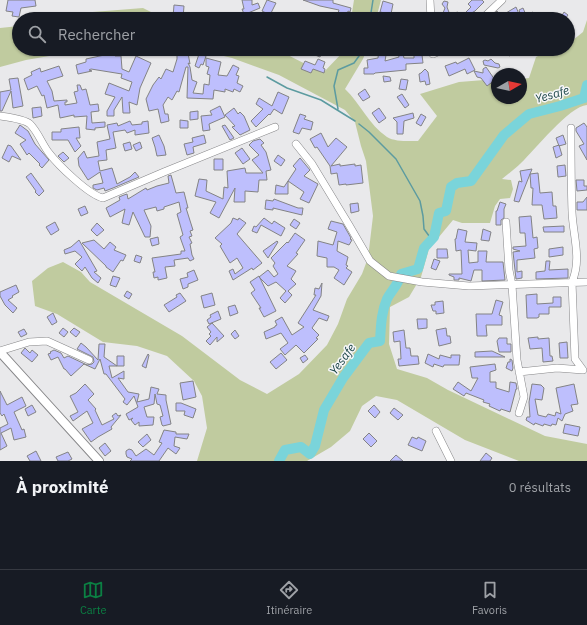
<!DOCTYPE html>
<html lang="fr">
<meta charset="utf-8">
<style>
body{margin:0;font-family:"IBM Plex Sans",sans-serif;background:#242831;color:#f1f3f6}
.compass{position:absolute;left:491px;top:68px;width:36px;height:36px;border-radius:50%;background:#171b24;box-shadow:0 1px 3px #0004;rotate:81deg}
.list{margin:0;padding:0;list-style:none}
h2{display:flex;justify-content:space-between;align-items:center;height:52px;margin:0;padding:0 16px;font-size:17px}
h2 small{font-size:13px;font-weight:400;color:#9ea1a6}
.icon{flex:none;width:22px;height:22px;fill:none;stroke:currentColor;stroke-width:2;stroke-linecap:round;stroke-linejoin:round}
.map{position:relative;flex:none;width:587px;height:461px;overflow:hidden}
.search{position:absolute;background:#171b24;box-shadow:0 1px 3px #0004;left:12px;right:12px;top:12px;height:44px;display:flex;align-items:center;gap:10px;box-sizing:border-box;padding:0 14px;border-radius:22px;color:#9ea1a6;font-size:15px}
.sheet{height:108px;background:#171b24}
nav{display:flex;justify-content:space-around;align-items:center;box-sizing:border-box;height:56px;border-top:1px solid #363941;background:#171b24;font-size:11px;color:#9ea1a6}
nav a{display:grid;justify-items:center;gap:2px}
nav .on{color:#0b8043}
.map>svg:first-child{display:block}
</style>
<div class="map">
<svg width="587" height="461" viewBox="0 0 587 461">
<rect width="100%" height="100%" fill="#e9e9eb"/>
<path fill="#c0cb9f" d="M 354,0 L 381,0 L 376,19 L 351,19 Z
M 143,8 L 165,19 L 54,19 L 80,13 Z
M 587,20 L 587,105 C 569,106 534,151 521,163 C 515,169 508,174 502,179 L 511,180 L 513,189 L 510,198 L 500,199 L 495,206 L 490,223 L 462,223 L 453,220 L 429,249 L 421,277 L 409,297 L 390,307 L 389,344 L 397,369 L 427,378 L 448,390 L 545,436 L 587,444 L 587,461 L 519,461 L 465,440 L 397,400 L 376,396 L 362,406 L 350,431 L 331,447 L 307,461 L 197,461 L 207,428 L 202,396 L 194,381 L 167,356 L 137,346 L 103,342 L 57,314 L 35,306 L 32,281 L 48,268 L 63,262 L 81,272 L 90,282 L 182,336 L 240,380 L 267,394 L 299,374 L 327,345 L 338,324 L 347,299 L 362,274 L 368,258 L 373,216 L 366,161 L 361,146 L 355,122 L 345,110 L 279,75 L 232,58 L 195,49 L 276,49 L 323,73 L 344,51 L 345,49 L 367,49 L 363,59 L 345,89 C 360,103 369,125 387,137 C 395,142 409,141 418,141 L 437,116 L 420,94 L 459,82 L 497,79 L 497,98 L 521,98 L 521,79 L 529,78 L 536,57 L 552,49 L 568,49 L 568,44 L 583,32 Z
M 19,26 L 19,49 L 90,49 L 26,60 L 0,67 L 0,28 Z"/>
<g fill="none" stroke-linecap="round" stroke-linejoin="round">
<path stroke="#5c9ba0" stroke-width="1.5" d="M 370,19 L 373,0
M 267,77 L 287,88 L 321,100 L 355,121
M 338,109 L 334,86 L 338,70 L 354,63 L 364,49
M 359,124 L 369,132 L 396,159 L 420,201 L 423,216 L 424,229 L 432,240"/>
<path stroke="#7ad4da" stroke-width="10" d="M 279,461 L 285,450 L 301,447 L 310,454 L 315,446 L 324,410 L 343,378 L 369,343 L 380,341 C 381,326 381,313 387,299 C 391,291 399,284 401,274 L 418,269 L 424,248 L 434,237 L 439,213 L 446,211 L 451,187 L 457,183 L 471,181 L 504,135 L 529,114 L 560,106 L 584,98 L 587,85"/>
</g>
<path fill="#bebffd" stroke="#838384" d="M 8,0 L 35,0 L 36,6 L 21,8 L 19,17 L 12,16 L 13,12 L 6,11 Z
M 242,0 L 252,0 L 252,5 L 258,3 L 260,8 L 248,13 L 249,19 L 246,19 L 242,9 L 244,9 Z
M 267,0 L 276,3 L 270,15 L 262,11 Z
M 303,0 L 333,0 L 333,3 L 351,8 L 350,12 L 348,11 L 346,19 L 336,19 L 339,10 L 320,6 Z
M 472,0 L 482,0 L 484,2 L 475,11 L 468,15 L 465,13 L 471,7 L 468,4 Z
M 383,1 L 393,4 L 390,19 L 386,19 L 385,13 L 380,12 Z
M 444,1 L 448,2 L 447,7 L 450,15 L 443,13 L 445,8 L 442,4 Z
M 174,5 L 184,6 L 183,18 L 173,17 Z
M 516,7 L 519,14 L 508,19 L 496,19 L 497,18 L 494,14 L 497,11 L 501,16 Z
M 523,8 L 526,15 L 533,12 L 536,19 L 516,19 L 521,16 L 519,10 Z
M 457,12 L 462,14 L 460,18 L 453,15 Z
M 564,12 L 568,15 L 565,19 L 560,19 Z
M 422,13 L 423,18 L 408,19 Z
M 112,49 L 114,49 L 115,56 L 121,56 L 122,69 L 129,72 L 136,56 L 151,63 L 140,88 L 137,105 L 129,102 L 130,113 L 123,113 L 122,97 L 114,110 L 114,116 L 107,116 L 107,111 L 115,97 L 105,94 L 109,83 L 129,91 L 132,82 L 121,78 L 122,74 L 91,69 L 89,70 L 92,71 L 78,74 L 76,65 L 86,62 L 86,59 L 109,54 L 108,50 Z
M 312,49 L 323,49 L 320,57 L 310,53 Z
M 379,49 L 387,49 L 385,61 L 399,57 L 397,49 L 402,49 L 404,58 L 414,58 L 414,49 L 428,49 L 428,54 L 422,55 L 423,63 L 406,64 L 406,70 L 375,73 L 374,74 L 364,74 L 364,68 L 368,68 L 367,60 L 378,58 Z
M 493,49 L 512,49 L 510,56 Z
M 188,53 L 190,64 L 188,63 L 190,67 L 192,80 L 197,82 L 193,93 L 203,94 L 204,84 L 209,85 L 210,75 L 207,74 L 209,67 L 206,66 L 206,58 L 221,62 L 218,75 L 227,76 L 233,65 L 239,68 L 236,75 L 239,76 L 237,83 L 243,86 L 240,92 L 234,89 L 233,92 L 225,89 L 225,92 L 214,90 L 213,99 L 187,98 L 188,67 L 186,67 L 179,92 L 177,91 L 172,100 L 168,97 L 163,105 L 165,114 L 168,114 L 169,121 L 161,123 L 158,109 L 149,111 L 146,99 L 153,85 L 159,77 L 161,79 L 166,69 L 173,72 L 177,59 L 177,54 Z
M 199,54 L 206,56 L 203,65 L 201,64 L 199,68 L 195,66 Z
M 469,58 L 475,70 L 467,74 L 465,69 L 449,76 L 445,66 L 456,62 L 457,64 Z
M 318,59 L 325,62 L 323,68 L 325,69 L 324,73 L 313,69 L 311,73 L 301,69 L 305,61 L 315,65 Z
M 491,59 L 495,63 L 499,64 L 500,67 L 498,68 L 484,65 L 483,61 L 485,60 L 488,61 Z
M 59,66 L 63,76 L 47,81 L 52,91 L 54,101 L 67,100 L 67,102 L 65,102 L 65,105 L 77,103 L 74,92 L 78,91 L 77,85 L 80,85 L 82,90 L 86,89 L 90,105 L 98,104 L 99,111 L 91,112 L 92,123 L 105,122 L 105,127 L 95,128 L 95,130 L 86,129 L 87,116 L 74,117 L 74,115 L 60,118 L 58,105 L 47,108 L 44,95 L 42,96 L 37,86 L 28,90 L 24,79 L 32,75 L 31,72 L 40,68 L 41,72 Z
M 486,67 L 495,80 L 487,86 L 481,78 L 477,77 L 474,71 L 483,73 L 483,69 Z
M 425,69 L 428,72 L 430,84 L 426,85 L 425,81 L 420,82 L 419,74 L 421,73 Z
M 383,76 L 390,77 L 391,81 L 384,82 Z
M 18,78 L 23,106 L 13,108 L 11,91 L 2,111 L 0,111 L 0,92 L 11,90 L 9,79 Z
M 401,79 L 408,80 L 406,90 L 399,89 Z
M 365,89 L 370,97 L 363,101 L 358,94 Z
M 278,92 L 289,97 L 282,114 L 274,109 L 270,115 L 269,114 L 256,127 L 251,121 L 263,109 L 256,104 L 259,98 L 272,106 Z
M 402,94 L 409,105 L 405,108 L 397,97 Z
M 220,106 L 225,117 L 209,124 L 210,130 L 203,131 L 201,116 L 212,115 L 210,111 Z
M 41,107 L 42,116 L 33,118 L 32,108 Z
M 234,108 L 238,114 L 240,112 L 244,116 L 250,130 L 240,135 L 232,127 L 235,126 L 225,115 Z
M 379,108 L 386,118 L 379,123 L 372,113 Z
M 198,111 L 198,119 L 190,120 L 190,112 Z
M 413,113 L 414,118 L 404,121 L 403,134 L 397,134 L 397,122 L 393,118 Z
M 300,114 L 306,116 L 304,119 L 313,122 L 311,130 L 302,128 L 299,134 L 293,132 Z
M 421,114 L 426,117 L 421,126 L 416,123 Z
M 180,120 L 188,121 L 188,128 L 180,128 Z
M 130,121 L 132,125 L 142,124 L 142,122 L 148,121 L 149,133 L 135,135 L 135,130 L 127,133 L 125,130 L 113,132 L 116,148 L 106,150 L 107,160 L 98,161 L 100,171 L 112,168 L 117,184 L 130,177 L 135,172 L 139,177 L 113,188 L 105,191 L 104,188 L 97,190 L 93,188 L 93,185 L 103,183 L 100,172 L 88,180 L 79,166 L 78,158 L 84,151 L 87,158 L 99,156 L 97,142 L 110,139 L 107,125 L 117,123 L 118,126 Z
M 584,123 L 587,127 L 587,160 L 579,146 L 584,144 L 576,131 L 576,128 Z
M 20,125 L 28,131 L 35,144 L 49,160 L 42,168 L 39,165 L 40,164 L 29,153 L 27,155 L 20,144 L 26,140 L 15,133 Z
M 225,125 L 234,138 L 230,140 L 222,126 Z
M 79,127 L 80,138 L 76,138 L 81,146 L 75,152 L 68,140 L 52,140 L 52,132 L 61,132 L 61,129 Z
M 321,133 L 328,147 L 336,138 L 347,147 L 331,166 L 340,164 L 340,166 L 355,164 L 355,166 L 361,165 L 363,183 L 346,185 L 346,184 L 339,185 L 337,173 L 331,174 L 330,166 L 317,147 L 315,148 L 310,139 Z
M 159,135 L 164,146 L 166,155 L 157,156 L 155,147 L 152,138 Z
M 204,135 L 206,143 L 193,147 L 194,153 L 187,155 L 184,144 L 193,142 L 192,138 Z
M 563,135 L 566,144 L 559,146 L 556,138 Z
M 260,139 L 264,143 L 261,145 L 266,152 L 271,170 L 266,171 L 267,180 L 259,180 L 258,192 L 245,191 L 245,202 L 234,202 L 235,188 L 219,218 L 210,213 L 216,202 L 195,196 L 199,179 L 207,180 L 206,191 L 223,199 L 224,187 L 228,188 L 227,171 L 245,168 L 246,173 L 263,173 L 252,160 L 259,155 L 249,145 L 253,141 Z
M 130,142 L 132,149 L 125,151 L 123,144 Z
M 140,142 L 142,148 L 136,151 L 133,145 Z
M 8,145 L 11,146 L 21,160 L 12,156 L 9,162 L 2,158 Z
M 559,145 L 562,155 L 556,158 L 553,147 Z
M 242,148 L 250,159 L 243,164 L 235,153 Z
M 63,152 L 69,158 L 64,162 L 58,156 Z
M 278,155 L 285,160 L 281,166 L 274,161 Z
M 300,158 L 310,170 L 304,176 L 318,184 L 309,203 L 300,199 L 304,192 L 288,181 L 288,194 L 275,194 L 276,185 L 284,187 L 296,169 L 293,166 Z
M 214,159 L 223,159 L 223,170 L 214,170 Z
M 565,165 L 566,176 L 558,177 L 557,166 Z
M 532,169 L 530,174 L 538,173 L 540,193 L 552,192 L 553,206 L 556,206 L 557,218 L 544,219 L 542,205 L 532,205 L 533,188 L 531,188 L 530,174 L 519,202 L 514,201 L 519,181 L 522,182 L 520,171 Z
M 31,173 L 44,191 L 39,196 L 35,192 L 36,191 L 26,177 Z
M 171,175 L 176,193 L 184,192 L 188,208 L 186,208 L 193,230 L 190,231 L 192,236 L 189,237 L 192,243 L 190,244 L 192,255 L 194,259 L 190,261 L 188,258 L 174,260 L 175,266 L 165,267 L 167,278 L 158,280 L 158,277 L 154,278 L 153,272 L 155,272 L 152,258 L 181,254 L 181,251 L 185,251 L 180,237 L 183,235 L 177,214 L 181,212 L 179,202 L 164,207 L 164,209 L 157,211 L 156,207 L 144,210 L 151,226 L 150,237 L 145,237 L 133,212 L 129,225 L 122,223 L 125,209 L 110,217 L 106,208 L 120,200 L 119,197 L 124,195 L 127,194 L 128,199 L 146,188 L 147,190 L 157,186 L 169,183 L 168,176 Z
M 576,180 L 584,180 L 584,186 L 587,186 L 587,190 L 577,191 Z
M 587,197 L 587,210 L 577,210 L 577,202 L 583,202 Z
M 274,199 L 298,208 L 303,208 L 302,215 L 273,208 L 273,210 L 265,209 L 266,200 L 273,201 Z
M 500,202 L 506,204 L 504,209 L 504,218 L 501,220 L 501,225 L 496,225 L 496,211 L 497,211 Z
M 358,203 L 359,211 L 351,213 L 350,204 Z
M 85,206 L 88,213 L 81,216 L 78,209 Z
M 531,216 L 533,238 L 537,237 L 538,248 L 534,249 L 535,258 L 517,260 L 517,272 L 522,271 L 522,278 L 516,279 L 513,252 L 520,251 L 513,249 L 513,247 L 526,246 L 525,233 L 520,233 L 519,217 Z
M 233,218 L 238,220 L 239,218 L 246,223 L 237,234 L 262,263 L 253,270 L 252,268 L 233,280 L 229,271 L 233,269 L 235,274 L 243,268 L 237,258 L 230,263 L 220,246 L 222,244 L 215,238 L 231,223 Z
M 264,218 L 272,224 L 274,221 L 285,228 L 281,236 L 261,225 L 257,233 L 252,231 L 254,226 L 256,227 Z
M 294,219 L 300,223 L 296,229 L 290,225 Z
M 331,221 L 343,224 L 351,238 L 350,239 L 352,240 L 349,245 L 338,241 L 337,251 L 348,257 L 346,265 L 348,266 L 346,268 L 352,272 L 344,285 L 334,278 L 339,270 L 334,267 L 327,267 L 327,258 L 317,256 L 318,241 L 333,245 L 337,232 L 328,229 Z
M 55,222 L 59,230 L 51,235 L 46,227 Z
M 97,223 L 104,230 L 97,236 L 91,230 Z
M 564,226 L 564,232 L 544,232 L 543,227 Z
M 458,229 L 467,231 L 465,242 L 477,243 L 476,251 L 468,250 L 469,263 L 478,262 L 478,251 L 487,251 L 486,262 L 503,262 L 505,280 L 482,281 L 482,270 L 474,270 L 471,281 L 459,278 L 459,280 L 454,280 L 454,277 L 449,275 L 449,274 L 462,274 L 461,250 L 456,251 L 455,239 L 456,239 Z
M 483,229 L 491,232 L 489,241 L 481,240 Z
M 295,233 L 305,240 L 296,253 L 298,254 L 287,266 L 296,271 L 291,279 L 296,284 L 288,291 L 292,295 L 285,303 L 280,298 L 286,291 L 276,282 L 268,286 L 259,277 L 268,270 L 274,277 L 278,274 L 273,266 L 275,263 L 271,258 L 287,242 L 288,243 Z
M 158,237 L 159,244 L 152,246 L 150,239 Z
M 79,240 L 97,271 L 94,272 L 101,278 L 98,283 L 92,278 L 85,267 L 82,271 L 75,264 L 82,257 L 75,251 L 65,254 L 64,250 L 71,247 Z
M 94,240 L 104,249 L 110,242 L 116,247 L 114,250 L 126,255 L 123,261 L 121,260 L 113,272 L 106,267 L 106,266 L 82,243 Z
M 277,241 L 278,242 L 268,258 L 263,251 Z
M 563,247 L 563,255 L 549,257 L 549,249 Z
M 437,249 L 447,249 L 448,258 L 437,258 Z
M 136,255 L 142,257 L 140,263 L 134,261 Z
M 434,259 L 440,261 L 436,270 L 431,268 Z
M 546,261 L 550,261 L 549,270 L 568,269 L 568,278 L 536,279 L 536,272 L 545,271 Z
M 194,270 L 198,280 L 188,284 L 188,287 L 183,289 L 180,279 L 188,277 L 187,273 Z
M 113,276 L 120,278 L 116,287 L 110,285 Z
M 259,276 L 276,311 L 264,317 L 259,308 L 261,308 L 251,293 L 255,290 L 250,282 Z
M 322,283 L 321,296 L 313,310 L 329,316 L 327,321 L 319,318 L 312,328 L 319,335 L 316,338 L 318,339 L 304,353 L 296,345 L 285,355 L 280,349 L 288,343 L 281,333 L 266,339 L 264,332 L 275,327 L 275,326 L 277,325 L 275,321 L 282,317 L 292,335 L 304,327 L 298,323 L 316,295 L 314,295 L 315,288 L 319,289 Z
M 16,285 L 19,292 L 12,296 L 13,297 L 8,300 L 17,308 L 13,313 L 5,305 L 0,296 L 0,292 Z
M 127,291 L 132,294 L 129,299 L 124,296 Z
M 180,293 L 186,301 L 169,312 L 164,305 L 177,297 L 176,295 Z
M 212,293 L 215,305 L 204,308 L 201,296 Z
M 537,294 L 537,304 L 553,303 L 553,297 L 561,297 L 561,307 L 549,307 L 549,314 L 539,314 L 539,317 L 537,318 L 527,318 L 526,295 Z
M 496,300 L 503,302 L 499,315 L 502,316 L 502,325 L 486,325 L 487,336 L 477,336 L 476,314 L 492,314 Z
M 443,301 L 444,313 L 436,314 L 436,311 L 433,311 L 431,305 L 435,305 L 435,302 Z
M 235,305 L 238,313 L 230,316 L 228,307 Z
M 218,311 L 221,319 L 209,324 L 207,320 L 211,317 L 210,315 Z
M 53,313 L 57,322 L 52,325 L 47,317 Z
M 417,319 L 427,319 L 427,328 L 418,329 Z
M 212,323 L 224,336 L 217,342 L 217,337 L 210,345 L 206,341 L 211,336 L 209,334 L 211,332 L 207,327 Z
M 63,328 L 68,332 L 64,337 L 59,333 Z
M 74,328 L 80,332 L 76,337 L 70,332 Z
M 446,328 L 447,336 L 450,336 L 451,343 L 439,346 L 436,330 Z
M 24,329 L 27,334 L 21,337 L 18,332 Z
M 235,330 L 239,336 L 235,339 L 231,334 Z
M 404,330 L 406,348 L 410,348 L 411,356 L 418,356 L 419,364 L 399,366 L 398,359 L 401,359 L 400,341 L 394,342 L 393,332 Z
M 538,337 L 538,339 L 549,338 L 550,356 L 552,356 L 553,361 L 543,362 L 542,348 L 530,349 L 528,338 Z
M 499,338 L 507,338 L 507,344 L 511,344 L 511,352 L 499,352 L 497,341 Z
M 567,342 L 568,358 L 560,358 L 559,343 Z
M 81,343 L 86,347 L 98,360 L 99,344 L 105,344 L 104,357 L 117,366 L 117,356 L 124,356 L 124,366 L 109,366 L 112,378 L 124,371 L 124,379 L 118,378 L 128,392 L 139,394 L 137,402 L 149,399 L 151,387 L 159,389 L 157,394 L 166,395 L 166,400 L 171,424 L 163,426 L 162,425 L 160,417 L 163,416 L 160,405 L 157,404 L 155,394 L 154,404 L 144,407 L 147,417 L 154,417 L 153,425 L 139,426 L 139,422 L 135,425 L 131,420 L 133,418 L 129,420 L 126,414 L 138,407 L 134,396 L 127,405 L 123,402 L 125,399 L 106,374 L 104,374 L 100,359 L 95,369 L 84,364 L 71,376 L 65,369 L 64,369 L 58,357 L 51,360 L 48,354 L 51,353 L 50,352 L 54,350 L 61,353 L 64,358 L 68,356 L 87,365 L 92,364 L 94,362 L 93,357 L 77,349 Z
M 25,348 L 30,353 L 32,350 L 38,355 L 32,362 L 21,353 Z
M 492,351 L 505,357 L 475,357 L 475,352 Z
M 281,353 L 287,360 L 276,369 L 270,362 Z
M 148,354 L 149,355 L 146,368 L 142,366 Z
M 428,354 L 439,359 L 440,355 L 451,358 L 451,355 L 460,355 L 459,365 L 444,365 L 443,367 L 434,364 L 433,367 L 425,363 Z
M 305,355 L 308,359 L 303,363 L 300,358 Z
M 510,359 L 512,360 L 513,368 L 512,371 L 506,368 L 508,362 L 510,362 Z
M 495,364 L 496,370 L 490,372 L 490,382 L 496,382 L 496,388 L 509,392 L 510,382 L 516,383 L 517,389 L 516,389 L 510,412 L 501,409 L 500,411 L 489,406 L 490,404 L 483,402 L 484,400 L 466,393 L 464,396 L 453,389 L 458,382 L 471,391 L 478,378 L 472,378 L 470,367 Z
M 193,381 L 196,397 L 183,400 L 180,383 Z
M 85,384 L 94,394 L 88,400 L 96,409 L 95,410 L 102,425 L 114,419 L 112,416 L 116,413 L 118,416 L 121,415 L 111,427 L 112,429 L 98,437 L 91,442 L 82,429 L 93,423 L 87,411 L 73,421 L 70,416 L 78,412 L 70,396 L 76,393 Z
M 532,384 L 541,385 L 544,388 L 542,400 L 535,399 L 538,415 L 546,417 L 548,414 L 555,416 L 556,412 L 561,414 L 556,388 L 574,384 L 578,404 L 571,405 L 573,411 L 565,414 L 562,421 L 558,418 L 556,425 L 552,424 L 551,426 L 544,424 L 543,426 L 535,423 L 534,425 L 526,420 L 527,417 L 530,417 L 529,402 Z
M 0,391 L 7,405 L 22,397 L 26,406 L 14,412 L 22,430 L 24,429 L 26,437 L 14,440 L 11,428 L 1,433 L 7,446 L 0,450 L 0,428 L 8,424 L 4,414 L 2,416 L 0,413 Z
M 176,403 L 181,403 L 196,409 L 193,418 L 184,415 L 185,411 L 176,411 Z
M 32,405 L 36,412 L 28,416 L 25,409 Z
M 374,405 L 380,412 L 375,418 L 368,411 Z
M 394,408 L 403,415 L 398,420 L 390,413 Z
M 565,424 L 580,427 L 578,436 L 563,433 Z
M 164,430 L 176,432 L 176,434 L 189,434 L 187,439 L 175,437 L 174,446 L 180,448 L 176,454 L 168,448 L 159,461 L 130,461 L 132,459 L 127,457 L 126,454 L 126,451 L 129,449 L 132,450 L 136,456 L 146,449 L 154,455 L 162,443 L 159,442 Z
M 369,433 L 377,441 L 371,447 L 363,439 Z
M 147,434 L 151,440 L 143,447 L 138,442 Z
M 412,437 L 417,439 L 418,437 L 426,441 L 422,451 L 408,445 Z
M 105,443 L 111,451 L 105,456 L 99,448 Z
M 36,451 L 41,461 L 30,461 L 27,456 Z
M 68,452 L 72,459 L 68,461 L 58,461 L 56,457 Z
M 486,453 L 492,458 L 490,461 L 480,461 Z
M 396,455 L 403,461 L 390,461 Z"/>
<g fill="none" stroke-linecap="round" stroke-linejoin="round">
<defs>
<path id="minor" d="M 430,0 L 431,19
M 482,19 L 502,0
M 433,49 L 433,54 L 444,49
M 0,116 C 7,117 24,119 30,124 C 38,132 42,144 49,153 C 58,165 89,195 103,198 L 164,172 L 275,127
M 296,144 L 312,164 L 349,225 L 370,261 L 389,276 L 422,282 L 469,286 L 587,282
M 506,222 L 509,270 L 512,285 L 517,360 L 524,397 L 519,413
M 0,351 L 29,342 L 47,341 L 89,360
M 519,372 L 557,368 L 583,370 L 575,359 L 572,282 C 582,259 573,236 572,212 C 571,184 571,156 571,128
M 436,431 L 451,461"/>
<path id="tertiary" d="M 0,352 L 99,461"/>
</defs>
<use href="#minor" stroke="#868688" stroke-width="8"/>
<use href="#tertiary" stroke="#868688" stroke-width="10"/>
<use href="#minor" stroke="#fff" stroke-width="7"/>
<use href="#tertiary" stroke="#fff" stroke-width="8"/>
</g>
<g text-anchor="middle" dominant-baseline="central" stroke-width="3" stroke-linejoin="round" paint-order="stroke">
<g font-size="12" font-style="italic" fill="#1c4648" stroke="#f7f7f9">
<text transform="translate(552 94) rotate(-16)">Yesafe</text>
<text transform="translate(342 359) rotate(-54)">Yesafe</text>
</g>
</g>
</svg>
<svg class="compass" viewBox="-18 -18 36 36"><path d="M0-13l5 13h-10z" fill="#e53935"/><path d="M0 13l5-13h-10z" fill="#9ea1a6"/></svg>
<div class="search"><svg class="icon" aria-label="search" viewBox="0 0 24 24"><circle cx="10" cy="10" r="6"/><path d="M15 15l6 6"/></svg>Rechercher</div>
</div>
<section class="sheet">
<h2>À proximité<small>0 résultats</small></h2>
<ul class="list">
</ul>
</section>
<nav>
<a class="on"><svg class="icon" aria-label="map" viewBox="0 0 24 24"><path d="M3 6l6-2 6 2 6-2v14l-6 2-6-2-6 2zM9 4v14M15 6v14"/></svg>Carte</a>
<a><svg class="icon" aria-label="directions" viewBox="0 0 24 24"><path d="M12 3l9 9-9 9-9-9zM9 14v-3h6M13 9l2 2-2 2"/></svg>Itinéraire</a>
<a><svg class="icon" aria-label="saved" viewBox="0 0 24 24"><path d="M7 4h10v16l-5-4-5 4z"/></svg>Favoris</a>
</nav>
